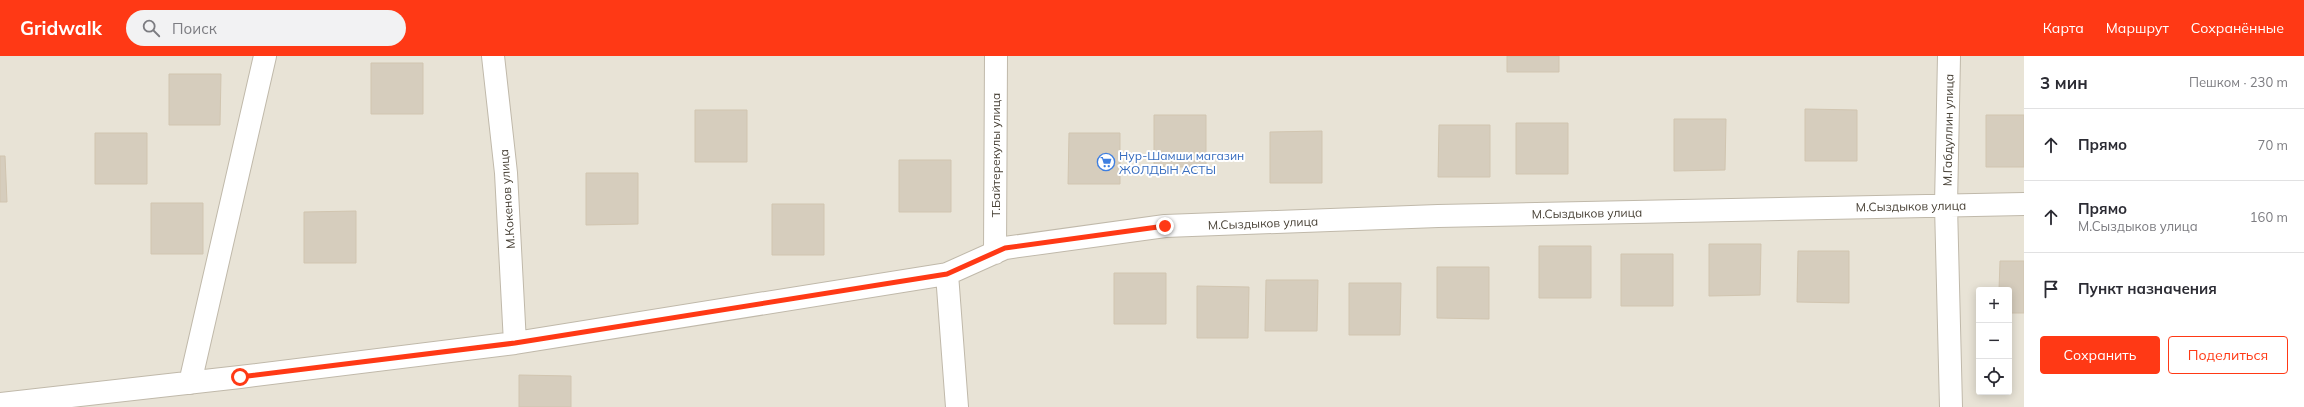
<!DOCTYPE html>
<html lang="ru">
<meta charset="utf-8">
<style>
body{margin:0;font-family:Mulish,sans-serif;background:#f2f2f3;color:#2b2b33}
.controls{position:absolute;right:12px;bottom:12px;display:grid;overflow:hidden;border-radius:4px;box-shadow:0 2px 10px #0003}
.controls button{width:36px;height:36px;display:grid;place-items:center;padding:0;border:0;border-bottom:1px solid #e1e1e2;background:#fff;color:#2b2b33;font:20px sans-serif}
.stop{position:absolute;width:12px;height:12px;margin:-9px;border:3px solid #ff3915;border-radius:50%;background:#fff}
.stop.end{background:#ff3915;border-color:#fff;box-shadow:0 1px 4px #0008}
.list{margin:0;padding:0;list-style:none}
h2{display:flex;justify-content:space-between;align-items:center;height:52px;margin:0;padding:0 16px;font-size:17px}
h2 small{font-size:13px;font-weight:400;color:#7c7c81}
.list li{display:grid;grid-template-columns:26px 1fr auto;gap:12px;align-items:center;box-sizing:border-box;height:72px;padding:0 16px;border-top:1px solid #e1e1e2}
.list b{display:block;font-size:15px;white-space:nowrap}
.list p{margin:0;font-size:13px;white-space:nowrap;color:#7c7c81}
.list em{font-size:13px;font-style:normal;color:#7c7c81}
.actions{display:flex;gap:8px;padding:12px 16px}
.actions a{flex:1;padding:9px 0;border:1px solid #ff3915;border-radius:4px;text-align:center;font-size:14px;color:#ff3915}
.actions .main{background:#ff3915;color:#fff}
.icon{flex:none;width:22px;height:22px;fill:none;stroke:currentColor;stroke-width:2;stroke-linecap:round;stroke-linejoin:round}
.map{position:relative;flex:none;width:2024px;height:351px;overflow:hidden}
header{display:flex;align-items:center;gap:24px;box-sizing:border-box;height:56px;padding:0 20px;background:#ff3915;color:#fff}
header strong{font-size:19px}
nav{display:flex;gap:22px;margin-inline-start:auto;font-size:14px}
.search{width:280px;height:36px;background:#f2f2f3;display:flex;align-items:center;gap:10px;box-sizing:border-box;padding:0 14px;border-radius:22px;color:#7c7c81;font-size:15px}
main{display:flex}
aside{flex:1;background:#fff}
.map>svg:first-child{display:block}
</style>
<header>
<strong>Gridwalk</strong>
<div class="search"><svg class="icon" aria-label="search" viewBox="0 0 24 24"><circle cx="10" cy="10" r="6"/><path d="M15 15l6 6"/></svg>Поиск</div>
<nav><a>Карта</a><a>Маршрут</a><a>Сохранённые</a></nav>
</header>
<main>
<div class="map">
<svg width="2024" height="351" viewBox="0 0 2024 351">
<rect width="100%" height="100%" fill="#f4f1e8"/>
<path fill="#e8e3d6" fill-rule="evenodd" d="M 0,0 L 2024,0 L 2024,351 L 0,351 ZM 1979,234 L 2009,234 L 2009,336 L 1979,336 Z"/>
<path fill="#d6cdbd" stroke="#d1c5b0" d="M 1507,0 L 1559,0 L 1559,16 L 1507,16 Z
M 371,7 L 423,7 L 423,58 L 371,58 Z
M 169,18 L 221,18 L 220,69 L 169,69 Z
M 1805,53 L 1857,54 L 1857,105 L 1805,105 Z
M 695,54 L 747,54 L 747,106 L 695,106 Z
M 1154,59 L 1206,59 L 1206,111 L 1154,111 Z
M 1986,59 L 2024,59 L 2024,111 L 1986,111 Z
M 1674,63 L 1726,63 L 1725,114 L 1674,115 Z
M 1516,67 L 1568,67 L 1568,118 L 1516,118 Z
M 1439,69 L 1490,69 L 1490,121 L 1438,121 Z
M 1322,75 L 1322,127 L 1270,127 L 1270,76 Z
M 95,77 L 147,77 L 147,128 L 95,128 Z
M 1069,77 L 1120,77 L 1120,128 L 1068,128 Z
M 0,100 L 5,100 L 7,146 L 0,146 Z
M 899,104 L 951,104 L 951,156 L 899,156 Z
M 586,117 L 638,117 L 638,168 L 586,169 Z
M 151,147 L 203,147 L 203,198 L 151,198 Z
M 772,148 L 824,148 L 824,199 L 772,199 Z
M 356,155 L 356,207 L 304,207 L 304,156 Z
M 1709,188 L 1761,188 L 1760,239 L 1709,240 Z
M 1539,190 L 1591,190 L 1591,242 L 1539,242 Z
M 1798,195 L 1849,195 L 1849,247 L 1797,246 Z
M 1621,198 L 1673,198 L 1673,250 L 1621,250 Z
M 2000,205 L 2024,205 L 2024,257 L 2009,257 L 2009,234 L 1999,234 Z
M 1437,211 L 1489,211 L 1489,263 L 1437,262 Z
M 1114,217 L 1166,217 L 1166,268 L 1114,268 Z
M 1266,224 L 1318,224 L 1317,275 L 1265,275 Z
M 1349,227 L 1401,227 L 1400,279 L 1349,279 Z
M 1197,230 L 1249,231 L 1248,282 L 1197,282 Z
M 519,319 L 571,320 L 571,351 L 519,351 Z"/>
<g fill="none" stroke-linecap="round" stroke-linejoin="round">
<defs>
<path id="minor" d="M 493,0 L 506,117 L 515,287
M 1949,0 L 1946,149 L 1951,351
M 995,197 L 996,0
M 947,218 L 957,351
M 190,327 L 265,0
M 0,348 L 240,321 L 515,287 L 947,218 L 1005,192 L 1165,170 L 1438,160 L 2024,148"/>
</defs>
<use href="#minor" stroke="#c0b9aa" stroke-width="24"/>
<use href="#minor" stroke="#fff" stroke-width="22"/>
</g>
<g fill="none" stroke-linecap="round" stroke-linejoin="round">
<path stroke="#ff3915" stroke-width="5" d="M 240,321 L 515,287 L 947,218 L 1005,192 L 1165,170"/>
</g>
<defs>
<symbol id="supermarket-ring" viewBox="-11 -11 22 22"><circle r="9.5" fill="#fff" stroke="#3f7fe0" stroke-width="1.5"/><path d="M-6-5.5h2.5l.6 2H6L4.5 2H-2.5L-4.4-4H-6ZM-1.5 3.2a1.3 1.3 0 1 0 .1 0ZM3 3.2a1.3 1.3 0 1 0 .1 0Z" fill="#3f7fe0"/></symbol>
</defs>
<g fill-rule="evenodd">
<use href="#supermarket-ring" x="1096" y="96" width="20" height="20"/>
</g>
<g text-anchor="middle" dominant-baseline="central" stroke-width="4" stroke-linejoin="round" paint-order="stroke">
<g font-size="12" fill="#484136" stroke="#fff">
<text transform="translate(1948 74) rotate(-89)">М.Габдуллин улица</text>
<text transform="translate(995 99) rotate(-90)">Т.Байтерекулы улица</text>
<text transform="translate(507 143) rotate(-94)">М.Кокенов улица</text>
<text transform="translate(1911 150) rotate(-1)">М.Сыздыков улица</text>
<text transform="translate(1587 157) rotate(-1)">М.Сыздыков улица</text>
<text transform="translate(1263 167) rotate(-2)">М.Сыздыков улица</text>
</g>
<g font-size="12" fill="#366cbe" stroke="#fff" text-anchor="start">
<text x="1119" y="99">Нур-Шамши магазин<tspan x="1119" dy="14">ЖОЛДЫН АСТЫ</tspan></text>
</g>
</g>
</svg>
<div class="controls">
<button>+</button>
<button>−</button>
<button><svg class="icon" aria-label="locate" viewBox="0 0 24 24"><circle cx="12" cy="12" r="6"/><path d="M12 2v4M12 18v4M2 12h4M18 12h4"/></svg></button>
</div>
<div class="stop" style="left:240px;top:321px"></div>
<div class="stop end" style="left:1165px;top:170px"></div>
</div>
<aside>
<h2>3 мин<small>Пешком · 230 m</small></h2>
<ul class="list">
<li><svg class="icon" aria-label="ahead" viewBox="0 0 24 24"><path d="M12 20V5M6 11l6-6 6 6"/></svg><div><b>Прямо</b></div><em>70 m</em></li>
<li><svg class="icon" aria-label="ahead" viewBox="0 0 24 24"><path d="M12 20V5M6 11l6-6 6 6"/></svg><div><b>Прямо</b><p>М.Сыздыков улица</p></div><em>160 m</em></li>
<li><svg class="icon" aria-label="arrive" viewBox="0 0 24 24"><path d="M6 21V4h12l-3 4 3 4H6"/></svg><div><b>Пункт назначения</b></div></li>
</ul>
<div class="actions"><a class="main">Сохранить</a><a>Поделиться</a></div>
</aside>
</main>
